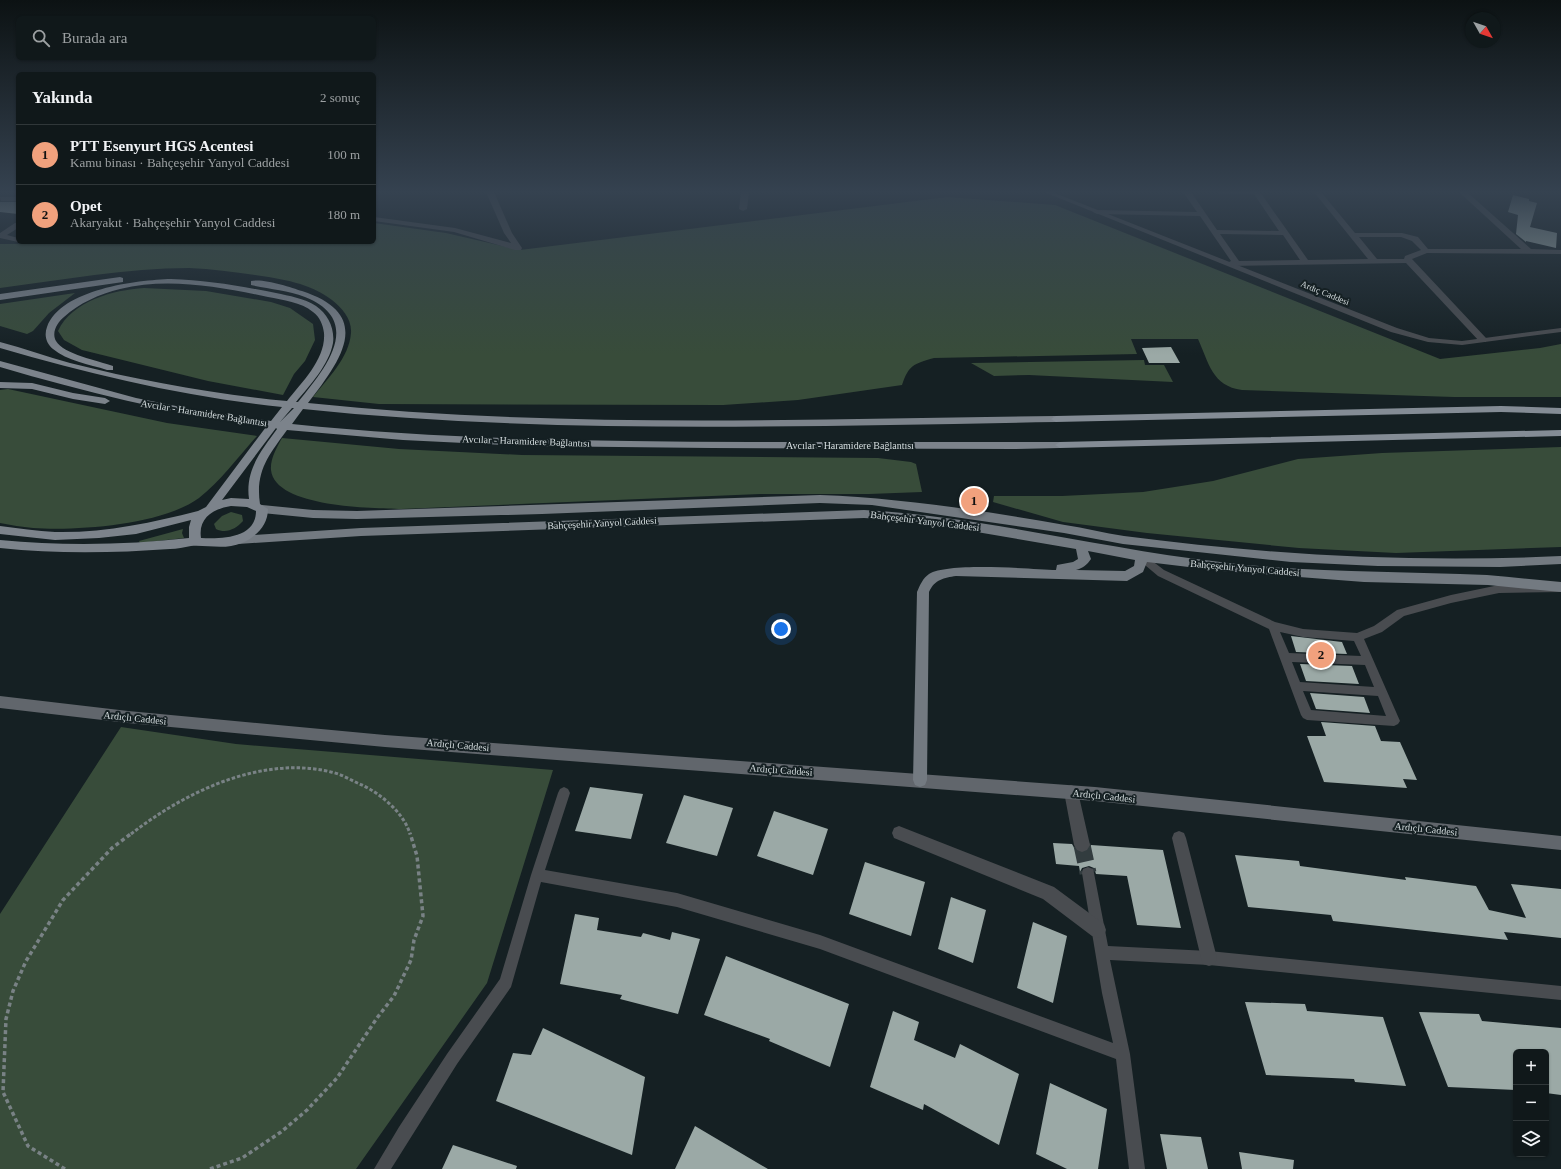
<!DOCTYPE html>
<html lang="tr">
<meta charset="utf-8">
<style>
body{margin:0;font-family:"Times New Roman",serif;background:#192123;color:#f1f3f6}
.controls{position:absolute;right:12px;bottom:12px;display:grid;overflow:hidden;border-radius:6px;box-shadow:0 1px 3px #0004}
.controls button{width:36px;height:36px;display:grid;place-items:center;padding:0;border:0;border-bottom:1px solid #303739;background:#10181a;color:#f1f3f6;font:20px sans-serif}
.compass{position:absolute;left:1465px;top:12px;width:36px;height:36px;border-radius:50%;background:#10181a;box-shadow:0 1px 3px #0004;rotate:130deg}
.you{position:absolute;left:781px;top:629px;width:14px;height:14px;margin:-10px;border:3px solid #fff;border-radius:50%;background:#1a73e8;box-shadow:0 0 0 6px #1a73e833}
.badge{display:grid;place-items:center;width:26px;height:26px;border-radius:50%;background:#f1a17d;color:#111;font-size:13px;font-weight:700}
.pin{position:absolute;translate:-50% -50%;border:2px solid #fff;box-shadow:0 1px 4px #0006}
.list{margin:0;padding:0;list-style:none}
h2{display:flex;justify-content:space-between;align-items:center;height:52px;margin:0;padding:0 16px;font-size:17px}
h2 small{font-size:13px;font-weight:400;color:#9ca0a2}
.list li{display:grid;grid-template-columns:26px 1fr auto;gap:12px;align-items:center;box-sizing:border-box;height:60px;padding:0 16px;border-top:1px solid #303739}
.list b{display:block;font-size:15px;white-space:nowrap}
.list p{margin:0;font-size:13px;white-space:nowrap;color:#9ca0a2}
.list em{font-size:13px;font-style:normal;color:#9ca0a2}
.icon{flex:none;width:22px;height:22px;fill:none;stroke:currentColor;stroke-width:2;stroke-linecap:round;stroke-linejoin:round}
.map{position:relative;flex:none;width:1561px;height:1169px;overflow:hidden}
.search{position:absolute;background:#10181a;box-shadow:0 1px 3px #0004;left:16px;top:16px;width:360px;height:44px;display:flex;align-items:center;gap:10px;box-sizing:border-box;padding:0 14px;border-radius:6px;color:#9ca0a2;font-size:15px}
.panel{position:absolute;background:#10181a;box-shadow:0 1px 3px #0004;left:16px;top:72px;width:360px;height:172px;border-radius:6px}
.map>svg:first-child{display:block}
</style>
<div class="map">
<svg width="1561" height="1169" viewBox="0 0 1561 1169">
<rect width="100%" height="100%" fill="#152023"/>
<path fill="#384c3a" d="M 947,197 L 1055,205 L 1440,359 L 1540,348 L 1561,344 L 1561,397 L 1454,397 L 1242,390 C 1212,386 1209,363 1198,339 L 1131,339 L 1137,354 L 934,358 C 913,364 909,365 902,385 L 798,400 L 723,405 L 379,404 L 313,397 C 328,378 349,358 351,333 C 352,319 342,308 332,300 C 310,283 282,279 255,275 C 233,272 212,269 189,268 C 127,268 62,280 0,288 L 0,244 L 374,242 L 374,223 L 446,233 L 520,250 Z
M 144,288 L 206,291 L 271,302 L 290,308 L 313,324 L 315,340 L 305,361 L 294,374 L 283,395 L 208,381 L 82,350 L 64,340 L 58,331 C 72,301 113,290 144,288 Z
M 75,293 L 49,313 L 33,331 L 27,334 L 0,326 L 0,304 Z
M 1144,360 L 1145,365 L 1164,365 L 1173,382 L 1029,375 L 994,376 L 971,363 Z
M 8,389 L 167,423 L 257,436 C 239,456 220,482 199,498 C 162,525 78,531 33,528 C 22,527 11,525 0,523 L 0,390 Z
M 282,438 L 399,449 L 522,455 L 878,458 L 911,462 L 916,464 L 922,492 L 869,494 L 760,494 L 401,509 C 374,508 275,508 271,470 C 270,459 277,447 282,438 Z
M 1561,447 L 1561,547 L 1396,553 L 1299,548 L 1147,533 L 1063,522 L 993,502 L 994,496 L 1062,496 L 1143,492 L 1213,481 L 1298,459 L 1382,453 Z
M 231,512 L 242,515 L 243,521 C 236,529 226,534 216,529 L 214,524 L 222,516 Z
M 183,529 L 182,533 L 184,538 L 140,543 L 139,541 Z
M 121,727 L 236,744 L 553,770 L 487,983 L 356,1169 L 0,1169 L 0,914 Z"/>
<path fill="#9ba9a6" d="M 1513,195 L 1529,199 L 1529,201 L 1537,203 L 1530,227 L 1557,233 L 1556,248 L 1526,241 L 1526,242 L 1516,234 L 1518,215 L 1508,212 Z
M 0,202 L 18,202 L 18,214 L 0,212 Z
M 1171,347 L 1180,363 L 1149,363 L 1142,348 Z
M 1291,636 L 1342,642 L 1347,654 L 1296,652 Z
M 1300,664 L 1352,666 L 1359,684 L 1306,681 Z
M 1310,693 L 1364,697 L 1370,713 L 1316,709 Z
M 1321,722 L 1375,726 L 1381,741 L 1400,742 L 1417,780 L 1403,779 L 1407,788 L 1324,782 L 1307,736 L 1326,736 Z
M 590,787 L 643,794 L 631,839 L 575,831 Z
M 684,795 L 733,808 L 717,856 L 666,843 Z
M 774,811 L 828,829 L 813,875 L 757,856 Z
M 1053,843 L 1072,844 L 1076,851 L 1081,853 L 1088,851 L 1091,845 L 1163,850 L 1181,928 L 1137,925 L 1127,876 L 1096,874 L 1094,868 L 1089,866 L 1082,868 L 1080,872 L 1079,866 L 1056,864 Z
M 1235,855 L 1299,861 L 1300,866 L 1406,880 L 1405,877 L 1476,886 L 1489,910 L 1526,918 L 1511,884 L 1561,889 L 1561,938 L 1504,932 L 1508,940 L 1333,921 L 1331,915 L 1248,907 Z
M 865,862 L 925,882 L 911,936 L 849,914 Z
M 951,897 L 986,910 L 973,963 L 938,949 Z
M 575,914 L 599,918 L 597,930 L 641,937 L 643,933 L 670,940 L 672,932 L 700,939 L 678,1014 L 620,999 L 622,995 L 560,984 Z
M 1033,922 L 1067,936 L 1053,1003 L 1017,988 Z
M 726,956 L 849,1004 L 830,1067 L 769,1041 L 770,1039 L 704,1015 Z
M 1245,1002 L 1305,1004 L 1307,1011 L 1383,1017 L 1406,1086 L 1355,1082 L 1354,1079 L 1266,1075 Z
M 893,1011 L 919,1022 L 914,1040 L 955,1058 L 960,1044 L 1019,1074 L 999,1145 L 924,1104 L 923,1110 L 870,1087 Z
M 1419,1012 L 1479,1014 L 1482,1021 L 1561,1028 L 1561,1095 L 1546,1093 L 1546,1052 L 1516,1052 L 1516,1090 L 1448,1087 Z
M 543,1028 L 645,1077 L 632,1155 L 496,1101 L 513,1053 L 531,1055 Z
M 1050,1083 L 1107,1109 L 1098,1169 L 1067,1169 L 1036,1154 Z
M 695,1126 L 768,1169 L 675,1169 Z
M 1160,1134 L 1201,1137 L 1208,1169 L 1167,1169 Z
M 453,1145 L 517,1166 L 516,1169 L 442,1169 Z
M 1239,1152 L 1294,1160 L 1293,1169 L 1242,1169 Z"/>
<g fill="none" stroke-linecap="round" stroke-linejoin="round">
<path stroke="#323c3f" stroke-width="17" stroke-dasharray="17 8" stroke-linecap="butt" d="M 1082,845 L 1088,873"/>
<path stroke="#798285" stroke-width="3" stroke-dasharray="3.5 2" stroke-linecap="butt" d="M 131,834 C 185,792 261,755 331,772 C 342,774 352,781 362,785 C 381,794 404,813 410,834"/>
<path stroke="#798285" stroke-width="3.5" stroke-dasharray="4 3" stroke-linecap="butt" d="M 65,1169 L 28,1146 L 3,1092 L 6,1019 L 13,991 L 26,961 L 63,900 L 112,848 L 132,833
M 210,1169 L 242,1158 L 281,1132 L 307,1110 L 337,1078 L 377,1018 L 394,996 L 411,960 L 414,940 L 423,916 L 417,856 L 410,833"/>
<path fill="#494c50" fill-rule="evenodd" d="M 1044,192 L 1052,192 L 1397,328 L 1429,338 L 1462,341 L 1561,328 L 1561,332 L 1462,345 L 1428,342 L 1391,332 Z
M 1142,553 L 1164,570 L 1275,622 L 1303,629 L 1357,633 L 1374,626 L 1397,610 L 1451,595 L 1499,585 L 1561,584 L 1561,592 L 1499,593 L 1451,603 L 1404,616 L 1382,632 L 1364,639 L 1400,721 L 1398,724 L 1394,726 L 1307,720 L 1303,718 L 1301,715 L 1269,629 L 1158,576 L 1139,560 L 1137,557 ZM 1280,632 L 1303,637 L 1354,641 L 1361,656 L 1289,653 ZM 1292,662 L 1365,665 L 1374,687 L 1300,682 ZM 1303,691 L 1378,696 L 1386,716 L 1311,710 Z
M 564,787 L 568,789 L 570,793 L 545,870 L 677,893 L 820,935 L 1113,1043 L 1102,993 L 1082,873 L 1083,869 L 1088,867 L 1093,869 L 1094,873 L 1108,946 L 1209,951 L 1561,986 L 1561,1000 L 1209,965 L 1110,960 L 1130,1054 L 1145,1169 L 1129,1169 L 1116,1059 L 820,949 L 677,907 L 541,882 L 511,987 L 457,1064 L 391,1169 L 374,1169 L 399,1127 L 447,1054 L 500,979 L 531,875 L 558,793 L 560,789 Z"/>
<path fill="#494c50" fill-rule="evenodd" d="M 486,192 L 494,192 L 512,233 L 522,248 L 521,250 L 515,250 L 454,232 L 374,221 L 374,217 L 455,228 L 511,243 L 504,233 Z
M 741,192 L 749,192 L 747,209 L 743,211 L 739,209 Z
M 1183,192 L 1191,192 L 1217,230 L 1279,231 L 1254,194 L 1220,194 L 1216,192 L 1260,192 L 1308,260 L 1368,259 L 1314,192 L 1321,192 L 1355,233 L 1402,233 L 1418,237 L 1428,249 L 1521,249 L 1459,192 L 1467,192 L 1531,249 L 1561,250 L 1561,254 L 1427,253 L 1412,259 L 1486,338 L 1486,342 L 1480,342 L 1406,263 L 1229,266 L 1225,264 L 1231,261 L 1200,216 L 1097,214 L 1093,212 L 1097,210 L 1197,212 ZM 1220,234 L 1283,235 L 1300,260 L 1239,261 ZM 1359,237 L 1401,237 L 1412,241 L 1421,250 L 1405,256 L 1404,259 L 1377,259 Z
M 0,197 L 18,197 L 18,201 L 1,201 Z
M 15,223 L 18,223 L 18,228 L 7,235 L 18,238 L 18,242 L 20,242 L 18,242 L 0,238 L 0,233 Z
M 1071,785 L 1076,787 L 1078,792 L 1090,845 L 1087,850 L 1082,852 L 1077,850 L 1074,845 L 1064,792 L 1066,787 Z
M 899,826 L 1054,887 L 1104,924 L 1106,930 L 1104,936 L 1098,938 L 1092,936 L 1043,899 L 894,838 L 892,833 L 894,828 Z
M 1179,831 L 1184,833 L 1186,838 L 1217,958 L 1215,964 L 1209,966 L 1203,964 L 1201,958 L 1172,838 L 1174,833 Z"/>
<path fill="#61666c" fill-rule="evenodd" d="M 0,696 L 128,711 L 385,735 L 1095,787 L 1561,836 L 1561,850 L 1095,801 L 385,747 L 128,723 L 0,708 Z"/>
<path fill="#737a81" fill-rule="evenodd" d="M 820,495 C 901,498 985,511 1065,525 C 1085,528 1104,533 1124,536 C 1269,555 1415,563 1561,556 L 1561,564 L 1500,567 L 1378,566 L 1291,562 L 1123,544 L 1064,533 L 872,505 L 820,503 L 542,514 L 357,519 L 313,518 L 262,513 L 256,509 L 262,505 L 313,510 L 357,511 Z
M 864,510 C 984,517 1100,548 1220,562 C 1308,573 1398,571 1487,575 C 1512,577 1536,580 1561,582 L 1561,592 L 1488,585 L 1364,582 L 1222,571 L 1147,562 L 1143,572 L 1127,581 L 956,576 C 944,578 935,579 929,592 L 927,780 L 925,785 L 920,787 L 915,785 L 913,780 L 917,592 C 920,585 923,578 929,574 C 949,562 1030,569 1056,570 L 1057,565 L 1073,562 L 1078,559 L 1076,549 L 912,521 L 864,518 L 361,536 L 238,544 L 234,543 L 232,540 L 234,537 L 238,536 L 361,528 ZM 1088,551 L 1135,560 L 1134,566 L 1125,571 L 1076,570 C 1083,568 1087,565 1091,559 Z"/>
<path fill="#7c838b" fill-rule="evenodd" d="M 120,277 L 123,278 L 123,282 L 0,300 L 0,294 Z
M 171,279 C 206,280 241,286 276,293 C 289,296 304,298 316,306 C 328,314 335,329 333,343 C 329,365 310,385 296,402 L 298,402 C 325,369 365,321 305,297 C 287,290 269,289 251,285 L 251,281 C 263,278 290,287 302,291 C 375,315 341,360 308,403 C 556,429 807,419 1056,416 L 1061,419 L 1056,422 C 805,426 553,435 303,409 L 292,424 C 445,440 598,441 751,442 C 854,442 957,442 1060,442 L 1065,445 L 1060,448 L 1016,449 L 711,448 L 526,446 L 403,440 L 287,430 C 269,455 255,471 260,504 L 268,509 C 268,525 256,537 242,543 C 225,550 209,545 191,546 C 184,547 177,549 170,549 C 114,553 56,554 0,548 L 0,540 C 63,546 127,545 189,538 L 189,527 L 191,520 L 136,534 L 99,538 L 55,540 L 0,534 L 0,526 C 18,528 37,531 55,532 C 104,533 151,523 198,511 L 206,507 L 266,427 C 175,414 88,393 0,367 L 0,361 L 136,398 L 191,409 L 271,421 L 282,407 C 186,397 92,375 0,348 L 0,342 C 24,348 47,357 70,363 C 141,381 214,394 287,401 C 302,382 326,359 324,333 C 323,325 320,317 313,312 C 301,302 283,300 268,297 C 220,287 168,277 120,289 C 100,294 79,303 64,317 C 58,322 51,332 56,341 C 63,354 99,361 113,366 L 113,370 L 107,370 C 89,364 67,361 53,349 C 46,343 44,335 47,327 C 61,289 137,280 171,279 ZM 292,408 L 294,408 L 280,422 ZM 276,428 L 277,429 C 261,451 245,470 249,499 L 231,498 L 222,500 ZM 231,506 L 247,507 L 256,511 C 256,539 220,539 201,538 C 198,518 213,509 231,506 Z
M 0,382 L 32,383 L 73,393 L 105,398 L 110,401 L 105,404 L 73,399 L 32,389 L 0,388 Z"/>
<path fill="#848c95" fill-rule="evenodd" d="M 1501,406 L 1561,408 L 1561,414 L 1501,412 L 1056,422 L 1051,419 L 1056,416 Z
M 1561,430 L 1561,436 L 1060,448 L 1055,445 L 1060,442 Z"/>
</g>
<linearGradient id="sky" x2="0" y2="1"><stop stop-color="#0c1213"/><stop offset="0.54" stop-color="#354250"/><stop offset="1" stop-color="#354250" stop-opacity="0"/></linearGradient>
<rect width="1561" height="355" fill="url(#sky)"/>
<g text-anchor="middle" dominant-baseline="central" stroke-width="4" stroke-linejoin="round" paint-order="stroke">
<g font-size="9" fill="#d6dee0" stroke="#152023">
<text transform="translate(1325 293) rotate(22)">Ardıç Caddesi</text>
</g>
<g font-size="10" fill="#d6dee0" stroke="#152023">
<text transform="translate(204 413) rotate(9)">Avcılar - Haramidere Bağlantısı</text>
<text transform="translate(526 441) rotate(2)">Avcılar - Haramidere Bağlantısı</text>
<text x="850" y="445">Avcılar - Haramidere Bağlantısı</text>
<text transform="translate(925 521) rotate(7)">Bahçeşehir Yanyol Caddesi</text>
<text transform="translate(602 523) rotate(-3)">Bahçeşehir Yanyol Caddesi</text>
<text transform="translate(1245 568) rotate(5)">Bahçeşehir Yanyol Caddesi</text>
<text transform="translate(135 718) rotate(6)">Ardıçlı Caddesi</text>
<text transform="translate(458 745) rotate(5)">Ardıçlı Caddesi</text>
<text transform="translate(781 770) rotate(4)">Ardıçlı Caddesi</text>
<text transform="translate(1104 796) rotate(6)">Ardıçlı Caddesi</text>
<text transform="translate(1426 829) rotate(6)">Ardıçlı Caddesi</text>
</g>
</g>
</svg>
<div class="controls">
<button>+</button>
<button>−</button>
<button><svg class="icon" aria-label="layers" viewBox="0 0 24 24"><path d="M12 4l9 5-9 5-9-5zM3 14l9 5 9-5"/></svg></button>
</div>
<svg class="compass" viewBox="-18 -18 36 36"><path d="M0-13l5 13h-10z" fill="#e53935"/><path d="M0 13l5-13h-10z" fill="#9ca0a2"/></svg>
<div class="you"></div>
<div class="pin badge" style="left:974px;top:501px">1</div>
<div class="pin badge" style="left:1321px;top:655px">2</div>
<div class="search"><svg class="icon" aria-label="search" viewBox="0 0 24 24"><circle cx="10" cy="10" r="6"/><path d="M15 15l6 6"/></svg>Burada ara</div>
<section class="panel">
<h2>Yakında<small>2 sonuç</small></h2>
<ul class="list">
<li><span class="badge">1</span><div><b>PTT Esenyurt HGS Acentesi</b><p>Kamu binası · Bahçeşehir Yanyol Caddesi</p></div><em>100 m</em></li>
<li><span class="badge">2</span><div><b>Opet</b><p>Akaryakıt · Bahçeşehir Yanyol Caddesi</p></div><em>180 m</em></li>
</ul>
</section>
</div>
